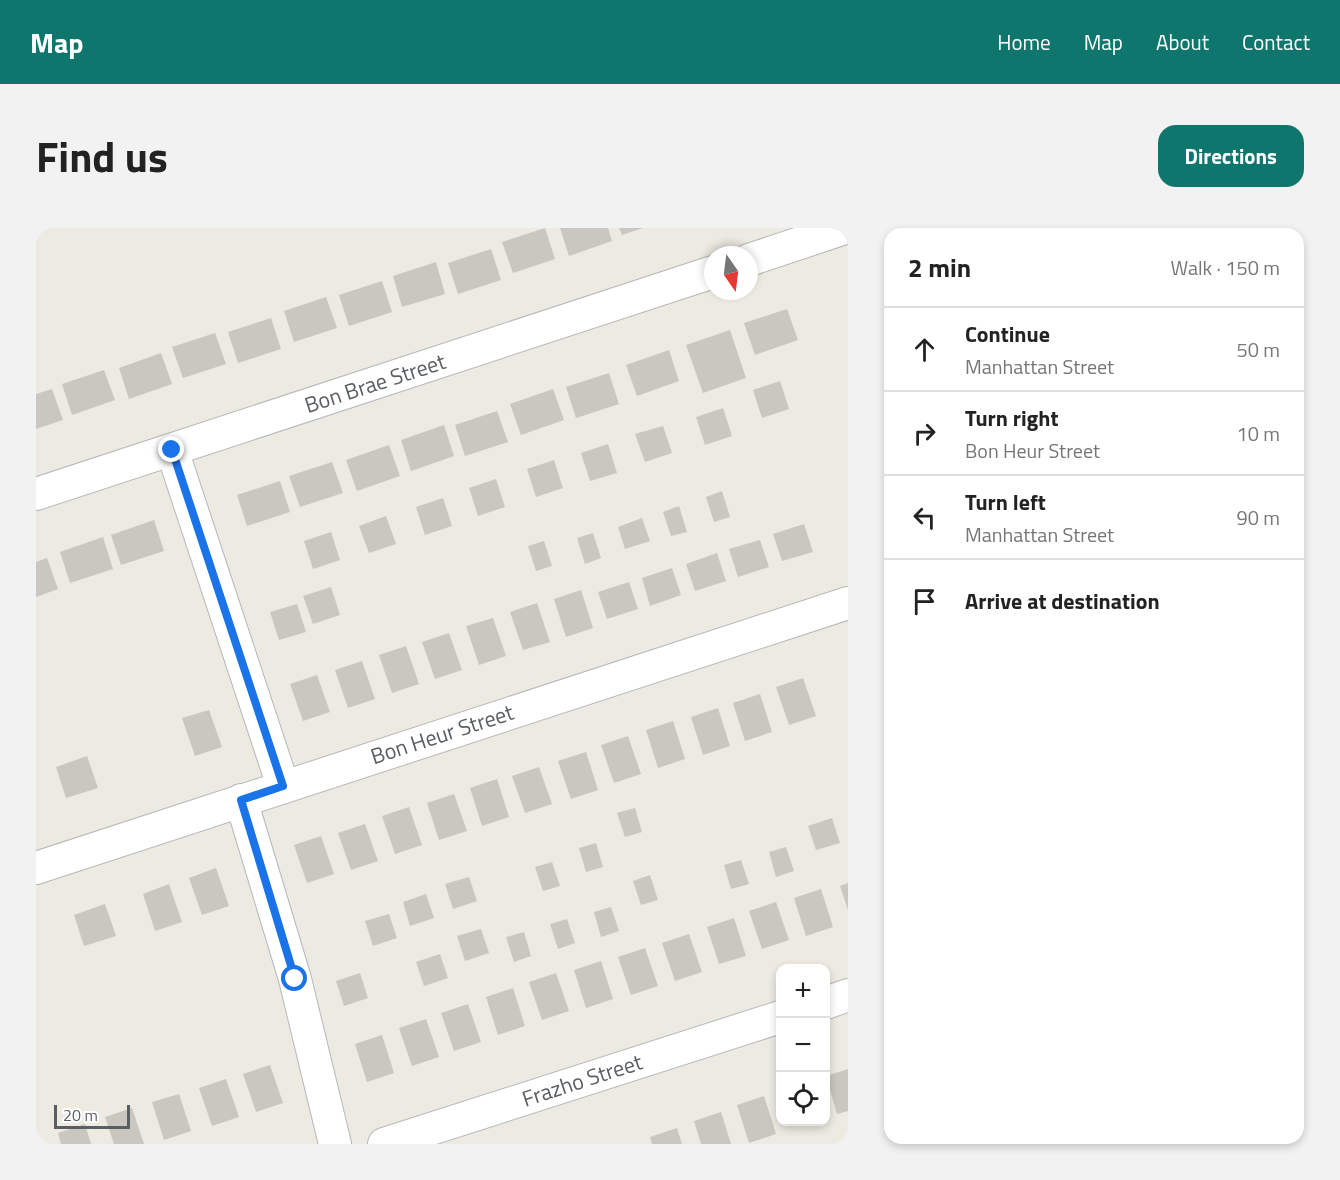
<!DOCTYPE html>
<meta charset="utf-8">
<style>
body{margin:0;font-family:"Titillium Web",sans-serif;background:#f2f2f2;color:#222}
.controls{position:absolute;right:18px;bottom:18px;display:grid;overflow:hidden;border-radius:12px;box-shadow:0 3px 9px #0003}
.controls button{width:54px;height:54px;display:grid;place-items:center;padding:0;border:0;border-bottom:2px solid #e0e0e0;background:#fff;color:#222;font:30px sans-serif}
.compass{position:absolute;left:668px;top:18px;width:54px;height:54px;border-radius:50%;background:#fff;box-shadow:0 3px 9px #0003;rotate:166deg}
.scale{position:absolute;left:18px;bottom:15px;width:76px;box-sizing:border-box;padding-left:6px;border:3px solid #595e62;border-top:0;font-size:16px;line-height:21px;white-space:nowrap;color:#595e62;-webkit-text-stroke:4px #fff;paint-order:stroke}
.stop{position:absolute;width:18px;height:18px;margin:-14px;border:4px solid #1a73e8;border-radius:50%;background:#fff}
.stop.end{background:#1a73e8;border-color:#fff;box-shadow:0 2px 6px #0008}
.list{margin:0;padding:0;list-style:none}
h2{display:flex;justify-content:space-between;align-items:center;height:78px;margin:0;padding:0 24px;font-size:26px}
h2 small{font-size:20px;font-weight:400;color:#767676}
.list li{display:grid;grid-template-columns:39px 1fr auto;gap:18px;align-items:center;box-sizing:border-box;height:84px;padding:0 24px;border-top:2px solid #e0e0e0}
.list b{display:block;font-size:22px;white-space:nowrap}
.list p{margin:0;font-size:20px;white-space:nowrap;color:#767676}
.list em{font-size:20px;font-style:normal;color:#767676}
.icon{flex:none;width:33px;height:33px;fill:none;stroke:currentColor;stroke-width:2;stroke-linecap:round;stroke-linejoin:round}
.map{position:relative;flex:none;width:812px;height:916px;overflow:hidden;border-radius:18px}
header{display:flex;align-items:center;gap:36px;box-sizing:border-box;height:84px;padding:0 30px;background:#0f766e;color:#fff}
header strong{font-size:28px}
nav{display:flex;gap:33px;margin-inline-start:auto;font-size:21px}
.intro{display:flex;align-items:center;justify-content:space-between;box-sizing:border-box;height:144px;padding:0 36px}
h1{margin:0;font-size:42px}
.button{padding:15px 27px;border-radius:18px;background:#0f766e;color:#fff;font-size:21px;font-weight:700}
main{display:flex;gap:36px;padding:0 36px}
aside{flex:1;background:#fff;border-radius:18px;box-shadow:0 3px 9px #0003}
.map>svg:first-child{display:block}
</style>
<header>
<strong>Map</strong>
<nav><a>Home</a><a>Map</a><a>About</a><a>Contact</a></nav>
</header>
<div class="intro"><h1>Find us</h1><a class="button">Directions</a></div>
<main>
<div class="map">
<svg width="812" height="916" viewBox="0 0 812 916">
<rect width="100%" height="100%" fill="#edeae1"/>
<path fill="#cac6c0" d="M 509,0 L 519,31 L 477,45 L 466,14 Z
M 524,0 L 572,0 L 576,13 L 533,28 Z
M 583,0 L 607,0 L 586,7 Z
M 455,21 L 465,52 L 422,66 L 412,35 Z
M 400,34 L 409,66 L 366,79 L 357,48 Z
M 346,53 L 356,84 L 313,98 L 303,67 Z
M 290,69 L 301,100 L 258,114 L 248,83 Z
M 751,81 L 762,112 L 719,127 L 708,95 Z
M 235,90 L 245,121 L 202,135 L 192,104 Z
M 694,102 L 710,150 L 667,165 L 650,117 Z
M 179,105 L 190,136 L 147,150 L 136,119 Z
M 633,122 L 643,153 L 601,168 L 590,137 Z
M 125,125 L 136,156 L 93,171 L 83,140 Z
M 68,142 L 79,172 L 36,187 L 26,156 Z
M 573,145 L 583,176 L 540,190 L 530,159 Z
M 744,153 L 753,181 L 726,190 L 717,162 Z
M 16,161 L 27,192 L 0,201 L 0,166 Z
M 517,161 L 528,192 L 485,207 L 474,176 Z
M 687,180 L 696,208 L 669,217 L 660,189 Z
M 461,183 L 472,214 L 429,228 L 419,197 Z
M 408,197 L 418,228 L 375,243 L 365,212 Z
M 627,198 L 636,225 L 609,234 L 599,206 Z
M 572,216 L 581,245 L 554,253 L 545,225 Z
M 353,217 L 364,248 L 321,263 L 310,232 Z
M 518,232 L 527,260 L 500,269 L 491,241 Z
M 296,234 L 307,265 L 264,279 L 253,248 Z
M 460,251 L 469,279 L 442,288 L 433,260 Z
M 244,253 L 254,284 L 211,298 L 201,267 Z
M 686,263 L 694,289 L 678,294 L 670,269 Z
M 407,270 L 416,298 L 389,307 L 380,279 Z
M 643,278 L 651,304 L 635,308 L 627,284 Z
M 350,288 L 360,316 L 333,325 L 323,298 Z
M 606,290 L 614,313 L 589,321 L 582,299 Z
M 118,292 L 128,323 L 85,337 L 75,307 Z
M 768,296 L 777,324 L 746,333 L 737,306 Z
M 295,304 L 304,332 L 277,341 L 268,313 Z
M 557,305 L 565,330 L 549,336 L 541,310 Z
M 67,309 L 77,341 L 34,355 L 24,324 Z
M 724,312 L 733,339 L 702,349 L 693,321 Z
M 508,313 L 516,338 L 500,343 L 492,318 Z
M 681,325 L 690,353 L 659,363 L 650,336 Z
M 11,330 L 22,361 L 0,369 L 0,334 Z
M 636,340 L 645,367 L 614,378 L 606,350 Z
M 593,354 L 602,381 L 571,391 L 562,364 Z
M 295,359 L 304,387 L 277,396 L 267,368 Z
M 545,362 L 557,400 L 530,409 L 518,371 Z
M 501,375 L 514,414 L 487,422 L 474,384 Z
M 261,376 L 270,404 L 243,412 L 234,384 Z
M 457,390 L 470,428 L 443,437 L 430,398 Z
M 413,405 L 426,442 L 399,451 L 386,414 Z
M 370,418 L 383,456 L 356,465 L 343,427 Z
M 326,433 L 339,471 L 312,480 L 299,442 Z
M 281,447 L 294,484 L 267,493 L 254,456 Z
M 767,450 L 780,488 L 753,497 L 740,459 Z
M 724,466 L 736,504 L 709,513 L 697,475 Z
M 682,480 L 694,518 L 667,527 L 655,489 Z
M 173,482 L 186,519 L 159,528 L 146,490 Z
M 637,493 L 649,531 L 622,540 L 610,502 Z
M 592,508 L 605,546 L 578,555 L 565,517 Z
M 550,524 L 562,562 L 535,571 L 522,533 Z
M 51,528 L 62,560 L 30,570 L 20,539 Z
M 503,539 L 516,576 L 489,585 L 476,548 Z
M 461,551 L 473,589 L 446,598 L 434,560 Z
M 418,566 L 431,603 L 403,612 L 391,575 Z
M 373,579 L 386,617 L 359,626 L 346,588 Z
M 599,580 L 606,604 L 589,609 L 581,585 Z
M 796,590 L 804,615 L 780,622 L 772,598 Z
M 329,596 L 342,633 L 315,642 L 302,605 Z
M 285,608 L 298,646 L 271,655 L 258,617 Z
M 560,615 L 567,639 L 550,644 L 543,620 Z
M 750,619 L 758,643 L 740,649 L 733,624 Z
M 705,632 L 713,656 L 695,661 L 688,637 Z
M 516,634 L 524,658 L 507,663 L 499,639 Z
M 180,640 L 193,678 L 166,687 L 153,650 Z
M 614,647 L 622,672 L 605,677 L 597,653 Z
M 433,649 L 441,673 L 417,681 L 409,656 Z
M 812,655 L 812,682 L 804,658 Z
M 133,656 L 146,694 L 119,703 L 107,666 Z
M 785,661 L 797,699 L 770,708 L 758,670 Z
M 390,666 L 398,690 L 374,698 L 367,674 Z
M 740,674 L 753,712 L 726,721 L 713,683 Z
M 69,676 L 80,708 L 48,718 L 38,687 Z
M 575,679 L 583,703 L 565,709 L 558,684 Z
M 353,686 L 361,710 L 337,718 L 329,693 Z
M 698,690 L 710,728 L 683,736 L 671,699 Z
M 531,691 L 539,715 L 522,721 L 514,696 Z
M 445,701 L 453,725 L 429,733 L 421,708 Z
M 488,704 L 495,728 L 478,734 L 470,709 Z
M 653,706 L 666,744 L 639,753 L 626,715 Z
M 609,720 L 622,758 L 595,767 L 582,729 Z
M 404,726 L 412,750 L 388,758 L 380,734 Z
M 565,733 L 577,771 L 550,780 L 538,742 Z
M 324,745 L 332,770 L 308,778 L 300,753 Z
M 520,745 L 533,783 L 506,792 L 493,754 Z
M 477,760 L 489,798 L 462,807 L 450,769 Z
M 432,776 L 445,814 L 418,823 L 405,785 Z
M 390,791 L 403,829 L 376,838 L 363,800 Z
M 346,807 L 358,845 L 331,854 L 319,816 Z
M 234,837 L 247,875 L 220,884 L 207,846 Z
M 812,841 L 812,883 L 801,886 L 790,848 Z
M 190,851 L 203,889 L 176,898 L 163,860 Z
M 143,866 L 155,903 L 128,912 L 116,874 Z
M 728,868 L 740,906 L 713,915 L 701,877 Z
M 96,880 L 108,916 L 78,916 L 69,889 Z
M 685,884 L 695,916 L 665,916 L 658,893 Z
M 49,896 L 55,916 L 25,916 L 22,905 Z
M 641,900 L 646,916 L 616,916 L 614,909 Z"/>
<g fill="none" stroke-linecap="round" stroke-linejoin="round">
<defs>
<path id="minor" d="M 713,32 L 809,0
M 136,222 L 247,558
M 0,266 L 677,44
M 205,572 L 259,751 L 299,916
M 0,640 L 812,375
M 790,775 L 812,767
M 348,916 L 744,789"/>
</defs>
<use href="#minor" stroke="#b4b8bc" stroke-width="34"/>
<use href="#minor" stroke="#fff" stroke-width="32"/>
</g>
<g fill="none" stroke-linecap="round" stroke-linejoin="round">
<path stroke="#1a73e8" stroke-width="8" d="M 136,222 L 247,558 L 205,572 L 259,751"/>
</g>
<g text-anchor="middle" dominant-baseline="central" stroke-width="5" stroke-linejoin="round" paint-order="stroke">
<g font-size="22" fill="#595e62" stroke="#fff">
<text transform="translate(339 155) rotate(-18)">Bon Brae Street</text>
<text transform="translate(406 506) rotate(-18)">Bon Heur Street</text>
<text transform="translate(546 852) rotate(-18)">Frazho Street</text>
</g>
</g>
</svg>
<div class="controls">
<button>+</button>
<button>−</button>
<button><svg class="icon" aria-label="locate" viewBox="0 0 24 24"><circle cx="12" cy="12" r="6"/><path d="M12 2v4M12 18v4M2 12h4M18 12h4"/></svg></button>
</div>
<svg class="compass" viewBox="-18 -18 36 36"><path d="M0-13l5 13h-10z" fill="#e53935"/><path d="M0 13l5-13h-10z" fill="#767676"/></svg>
<div class="scale">20 m</div>
<div class="stop" style="left:259px;top:751px"></div>
<div class="stop end" style="left:136px;top:222px"></div>
</div>
<aside>
<h2>2 min<small>Walk · 150 m</small></h2>
<ul class="list">
<li><svg class="icon" aria-label="ahead" viewBox="0 0 24 24"><path d="M12 20V5M6 11l6-6 6 6"/></svg><div><b>Continue</b><p>Manhattan Street</p></div><em>50 m</em></li>
<li><svg class="icon" aria-label="right" viewBox="0 0 24 24"><path d="M7 20v-9h11M14 6l5 5-5 5"/></svg><div><b>Turn right</b><p>Bon Heur Street</p></div><em>10 m</em></li>
<li><svg class="icon" aria-label="left" viewBox="0 0 24 24"><path d="M17 20v-9H6M10 6l-5 5 5 5"/></svg><div><b>Turn left</b><p>Manhattan Street</p></div><em>90 m</em></li>
<li><svg class="icon" aria-label="arrive" viewBox="0 0 24 24"><path d="M6 21V4h12l-3 4 3 4H6"/></svg><div><b>Arrive at destination</b></div></li>
</ul>
</aside>
</main>
